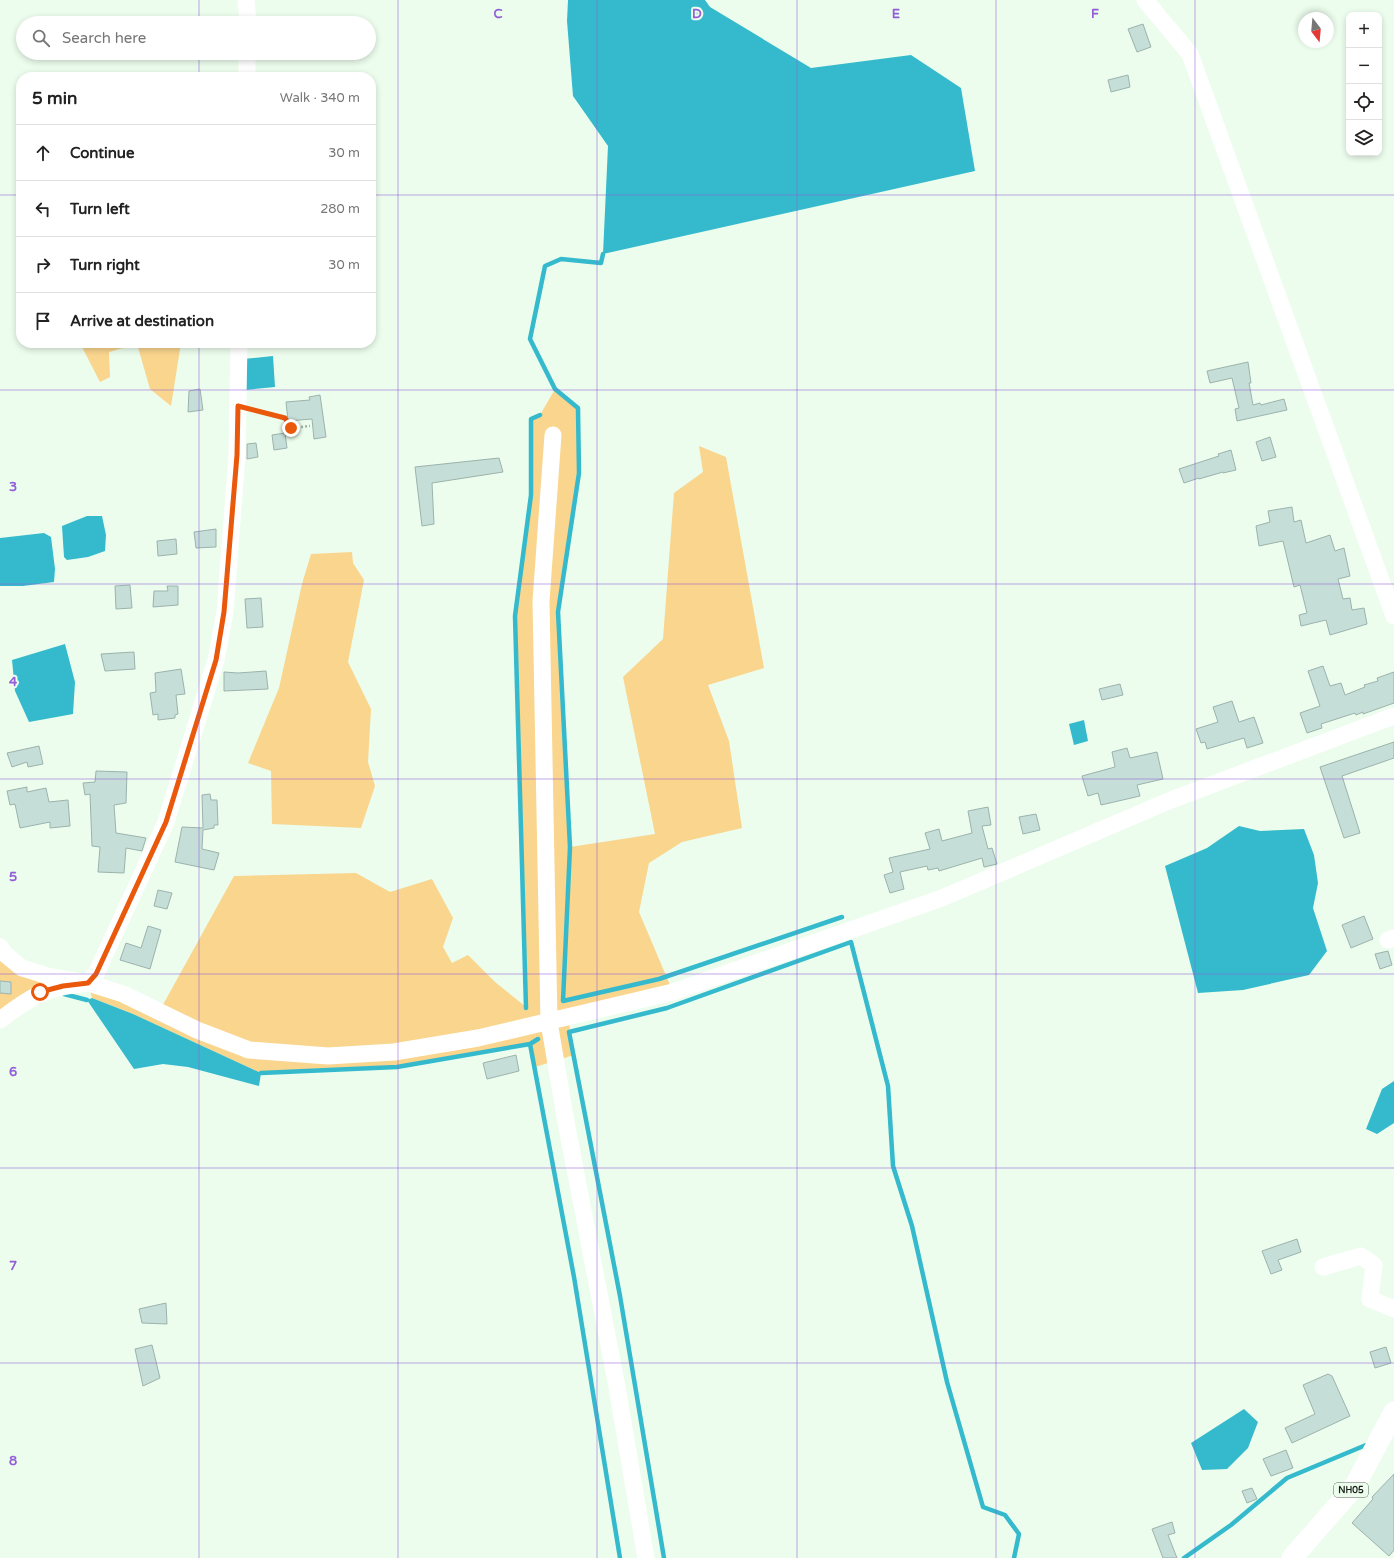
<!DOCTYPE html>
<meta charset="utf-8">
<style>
body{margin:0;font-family:"Varela Round",sans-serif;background:#f2f2f2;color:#222}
.controls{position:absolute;right:12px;top:12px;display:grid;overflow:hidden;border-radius:8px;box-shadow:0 2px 6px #0003}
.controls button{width:36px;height:36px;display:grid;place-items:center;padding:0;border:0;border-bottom:1px solid #e0e0e0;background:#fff;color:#222;font:20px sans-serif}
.compass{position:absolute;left:1298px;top:12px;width:36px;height:36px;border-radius:50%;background:#fff;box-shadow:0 2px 6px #0003;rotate:164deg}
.stop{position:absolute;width:12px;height:12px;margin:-9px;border:3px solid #ea580c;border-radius:50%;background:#fff}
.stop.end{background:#ea580c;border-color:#fff;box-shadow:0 1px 4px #0008}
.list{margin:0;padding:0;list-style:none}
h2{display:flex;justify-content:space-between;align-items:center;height:52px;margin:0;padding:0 16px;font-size:17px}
h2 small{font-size:13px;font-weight:400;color:#767676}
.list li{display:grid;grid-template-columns:26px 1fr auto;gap:12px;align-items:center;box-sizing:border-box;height:56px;padding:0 16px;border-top:1px solid #e0e0e0}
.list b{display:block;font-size:15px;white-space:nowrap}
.list em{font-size:13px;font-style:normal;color:#767676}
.icon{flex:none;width:22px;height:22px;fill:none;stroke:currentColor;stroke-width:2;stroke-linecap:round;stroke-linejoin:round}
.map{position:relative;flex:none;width:1394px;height:1558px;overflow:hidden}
.search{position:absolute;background:#fff;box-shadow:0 2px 6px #0003;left:16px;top:16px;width:360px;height:44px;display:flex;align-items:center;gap:10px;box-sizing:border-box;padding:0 14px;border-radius:22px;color:#767676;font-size:15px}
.panel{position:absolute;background:#fff;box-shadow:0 2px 6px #0003;left:16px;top:72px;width:360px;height:276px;border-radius:16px}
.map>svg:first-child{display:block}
</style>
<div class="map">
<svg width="1394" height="1558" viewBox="0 0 1394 1558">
<rect width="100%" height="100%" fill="#ecfded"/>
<path fill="#f9d58d" d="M 80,343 L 181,343 L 171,406 L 150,389 L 137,344 L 109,352 L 110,377 L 100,382 Z
M 555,389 L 578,408 L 579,473 L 558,612 L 570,847 L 655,834 L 623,677 L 663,639 L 674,493 L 703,472 L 699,446 L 726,457 L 764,668 L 708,685 L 729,741 L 742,828 L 682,842 L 649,863 L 639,912 L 673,992 L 568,1018 L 574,1055 L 535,1067 L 530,1044 L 397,1067 L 261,1073 L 133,1014 L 92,998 L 88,983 C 46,987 33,995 0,1020 L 0,959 L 5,954 L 22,968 L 48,976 L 88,983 L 123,994 L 159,1012 L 234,876 L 356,873 L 390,892 L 432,879 L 453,918 L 443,947 L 452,963 L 468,955 L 495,982 L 526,1007 L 515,616 L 531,495 L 531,419 L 540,415 Z
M 352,552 L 353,563 L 364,580 L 348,662 L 371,709 L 368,762 L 375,786 L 361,828 L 272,824 L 271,771 L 248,763 L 279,688 L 302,584 L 311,554 Z"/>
<path fill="#34bacc" d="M 568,0 L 705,0 L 710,7 L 811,68 L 911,55 L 961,88 L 975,171 L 603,254 L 608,146 L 573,96 L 567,21 Z
M 273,356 L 275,387 L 245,390 L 243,359 Z
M 87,516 L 102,516 L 106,535 L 105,551 L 88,557 L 67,560 L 64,557 L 62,526 Z
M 44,533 L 51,537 L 55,569 L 54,582 L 23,586 L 0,586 L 0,538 Z
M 65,644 L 75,682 L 73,714 L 29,722 L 15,691 L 12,660 Z
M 1084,720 L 1088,741 L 1074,745 L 1069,724 Z
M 1239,826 L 1260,831 L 1304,829 L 1314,855 L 1318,883 L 1313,908 L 1327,951 L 1309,975 L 1243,990 L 1198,993 L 1165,866 L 1207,848 Z
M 92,998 L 133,1014 L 261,1073 L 259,1086 L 188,1067 L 163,1064 L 134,1069 L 87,1000 Z
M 1394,1081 L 1394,1123 L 1377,1134 L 1366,1129 L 1382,1089 Z
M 1244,1409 L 1258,1422 L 1248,1448 L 1227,1469 L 1202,1470 L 1191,1443 Z"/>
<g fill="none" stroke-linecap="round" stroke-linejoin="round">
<path stroke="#34bacc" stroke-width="4.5" d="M 603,254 L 601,263 L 561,259 L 545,266 L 530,339 L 555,389 L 578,408 L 579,473 L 558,612 L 570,847 L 563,1001 L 659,979 L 842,917
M 64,994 L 87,1000
M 526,1008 L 515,616 L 531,495 L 531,419 L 540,415
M 530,1044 L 538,1039
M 261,1073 L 397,1067 L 530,1044 L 574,1277 L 620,1558
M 664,1558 L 620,1296 L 569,1032 L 667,1008 L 851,942 L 888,1086 L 893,1166 L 912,1226 L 947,1382 L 983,1507 L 1005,1515 L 1019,1534 L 1014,1558
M 1184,1558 L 1231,1525 L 1287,1478 L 1366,1445"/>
</g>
<path fill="#c6ded8" stroke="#9cb3ad" d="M 1143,24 L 1151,47 L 1137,52 L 1128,29 Z
M 1128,75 L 1130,87 L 1111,92 L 1108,80 Z
M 1248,362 L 1251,383 L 1249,383 L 1253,405 L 1260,403 L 1261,405 L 1284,399 L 1287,410 L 1237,421 L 1235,409 L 1239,408 L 1232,378 L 1210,383 L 1207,371 Z
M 200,389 L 203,410 L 188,412 L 189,391 Z
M 320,395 L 326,437 L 314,439 L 312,419 L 288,421 L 286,402 L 310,400 L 309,397 Z
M 285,433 L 287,448 L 274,450 L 272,435 Z
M 1270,437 L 1276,457 L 1262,461 L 1256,442 Z
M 256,443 L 258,457 L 247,459 L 247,444 Z
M 1231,450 L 1236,470 L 1223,473 L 1223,472 L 1199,479 L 1199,478 L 1184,483 L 1179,469 L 1219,456 L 1218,454 Z
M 499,458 L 503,472 L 432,483 L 434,524 L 422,526 L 415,467 Z
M 1292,507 L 1294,522 L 1301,520 L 1306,543 L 1330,535 L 1335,551 L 1344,548 L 1350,576 L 1338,579 L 1343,599 L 1350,598 L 1352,610 L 1364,608 L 1367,624 L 1330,635 L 1326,620 L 1301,626 L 1299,615 L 1307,613 L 1300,585 L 1294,587 L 1283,541 L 1259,546 L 1256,526 L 1270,522 L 1268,511 Z
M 216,529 L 216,547 L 196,548 L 194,532 Z
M 176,539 L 177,554 L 158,556 L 157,541 Z
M 130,585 L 132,608 L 116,609 L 115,586 Z
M 167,586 L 178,586 L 178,605 L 153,607 L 154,591 L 168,591 Z
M 261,598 L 263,627 L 247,628 L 245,599 Z
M 134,652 L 135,669 L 105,671 L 101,654 Z
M 1323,666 L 1330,686 L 1341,683 L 1345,695 L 1365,687 L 1364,685 L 1378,681 L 1377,678 L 1394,672 L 1394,703 L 1363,714 L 1363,712 L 1356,715 L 1355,713 L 1321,724 L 1322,728 L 1307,733 L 1300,713 L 1320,706 L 1308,671 Z
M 181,669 L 185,694 L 176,695 L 178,714 L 175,715 L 175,718 L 158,720 L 158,714 L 153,715 L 150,693 L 156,692 L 155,673 Z
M 266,671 L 268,689 L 224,691 L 224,672 L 238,673 Z
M 1120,684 L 1123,695 L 1102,700 L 1099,689 Z
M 1232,701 L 1239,722 L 1254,717 L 1263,743 L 1247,748 L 1244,738 L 1207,749 L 1205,742 L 1201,743 L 1196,729 L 1218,722 L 1213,707 Z
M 1394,742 L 1394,758 L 1342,776 L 1360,833 L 1344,838 L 1320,767 Z
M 39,746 L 43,764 L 28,767 L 27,762 L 12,767 L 7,753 Z
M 1127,748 L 1130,758 L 1157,752 L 1163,779 L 1137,785 L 1140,796 L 1101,805 L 1098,793 L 1088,796 L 1082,776 L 1115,767 L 1112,752 Z
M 96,771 L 127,772 L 126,803 L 114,805 L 116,833 L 146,838 L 142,851 L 126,848 L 124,873 L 98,872 L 100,847 L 92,846 L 90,794 L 85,795 L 83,783 L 95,782 Z
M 27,787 L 27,792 L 46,788 L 49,802 L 68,800 L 70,826 L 50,828 L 50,822 L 20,828 L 15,804 L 10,805 L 7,791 Z
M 210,794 L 211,800 L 217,800 L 218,825 L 214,825 L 214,828 L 203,830 L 202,849 L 219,853 L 214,870 L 175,862 L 182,827 L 203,828 L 202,795 Z
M 988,807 L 991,825 L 982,826 L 988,849 L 992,848 L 997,864 L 984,867 L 982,858 L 939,871 L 938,868 L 928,870 L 927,866 L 900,872 L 904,889 L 890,893 L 884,875 L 893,872 L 889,858 L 930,849 L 925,833 L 939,829 L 942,841 L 972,833 L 968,811 Z
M 1036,814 L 1040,830 L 1023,834 L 1019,817 Z
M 158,890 L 172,893 L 167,909 L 154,906 Z
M 1364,916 L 1373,939 L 1351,948 L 1342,925 Z
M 148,926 L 161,930 L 150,969 L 120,960 L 126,943 L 141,948 Z
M 1388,951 L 1392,965 L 1380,969 L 1375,954 Z
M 0,981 L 11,982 L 11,994 L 0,993 Z
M 516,1055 L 519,1071 L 487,1079 L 483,1063 Z
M 1297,1239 L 1301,1252 L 1278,1260 L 1282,1270 L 1271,1274 L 1262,1251 Z
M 166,1303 L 167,1324 L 142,1323 L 139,1309 Z
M 152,1345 L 160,1378 L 143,1386 L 135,1349 Z
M 1386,1347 L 1391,1363 L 1375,1368 L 1370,1352 Z
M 1328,1374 L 1332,1376 L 1350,1416 L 1292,1443 L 1285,1428 L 1315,1414 L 1303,1385 Z
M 1286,1450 L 1293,1468 L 1271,1476 L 1263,1459 Z
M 1394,1474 L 1394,1550 L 1389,1556 L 1352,1523 L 1373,1499 L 1372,1497 Z
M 1252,1488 L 1257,1499 L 1247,1503 L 1242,1491 Z
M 1172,1522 L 1175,1533 L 1168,1535 L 1177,1558 L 1163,1558 L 1152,1529 Z"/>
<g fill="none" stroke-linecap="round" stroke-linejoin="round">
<path stroke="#a8b5a8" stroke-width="2.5" stroke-dasharray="2 2" stroke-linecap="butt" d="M 252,409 L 285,418 L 291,428 L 310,426"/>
<path stroke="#fff" stroke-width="17" d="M 246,0 L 248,23
M 1145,0 L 1190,54 L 1394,616
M 247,77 L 247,53
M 553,435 L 541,601 L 549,1022 L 566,1122 L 617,1387 L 646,1558
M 1388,940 L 1394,938
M 0,947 L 5,954 L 22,968 L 48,976 L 88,983 L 123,994 L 197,1030 L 249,1050 L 328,1056 L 394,1052 L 478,1038 L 673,992 L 942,898 L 1171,800 L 1394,716
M 0,1020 C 33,995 46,987 88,983 L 96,974 L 166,822 L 216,660 L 225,612 L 237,455 L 239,343
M 1323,1267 L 1361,1256 L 1374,1265 L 1370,1299 L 1394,1309"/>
<path stroke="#fff" stroke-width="21" d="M 1292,1558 L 1355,1486 L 1394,1412"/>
</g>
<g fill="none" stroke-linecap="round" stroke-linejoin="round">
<path stroke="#ea580c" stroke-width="5" d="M 40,992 L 63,986 L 88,983 L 96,974 L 166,822 L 216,660 L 224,612 L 237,455 L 238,406 L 285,418 L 291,428"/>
</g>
<path fill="none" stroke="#935ed7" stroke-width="1" stroke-opacity="0.55" d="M 199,0 L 199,23M 398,0 L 398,1558M 597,0 L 597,1558M 797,0 L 797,1558M 996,0 L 996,1558M 1195,0 L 1195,1558M 199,53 L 199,77M 0,195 L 21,195M 371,195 L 1394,195M 199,343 L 199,1558M 0,390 L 1394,390M 0,584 L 1394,584M 0,779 L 1394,779M 0,974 L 1394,974M 0,1168 L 1394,1168M 0,1363 L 1394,1363"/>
<g text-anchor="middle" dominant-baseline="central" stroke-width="4" stroke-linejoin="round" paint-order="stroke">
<rect fill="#ecfded" stroke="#576057" stroke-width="1" x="1334" y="1483" width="34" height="14" rx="3"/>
<g font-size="9" font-weight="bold" fill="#171d17">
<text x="1351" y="1490">NH05</text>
</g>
</g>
<g font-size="13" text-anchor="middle" font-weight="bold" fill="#935ed7" stroke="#ecfded" stroke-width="4" stroke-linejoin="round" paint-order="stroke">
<text x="498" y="18">C</text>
<text x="697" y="18">D</text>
<text x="896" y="18">E</text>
<text x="1095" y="18">F</text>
<text x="13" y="491">3</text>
<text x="13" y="686">4</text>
<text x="13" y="881">5</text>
<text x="13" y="1076">6</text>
<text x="13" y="1270">7</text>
<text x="13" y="1465">8</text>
</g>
</svg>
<div class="controls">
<button>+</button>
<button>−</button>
<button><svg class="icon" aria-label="locate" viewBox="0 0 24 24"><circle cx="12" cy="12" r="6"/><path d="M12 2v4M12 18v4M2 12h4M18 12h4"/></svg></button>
<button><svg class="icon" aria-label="layers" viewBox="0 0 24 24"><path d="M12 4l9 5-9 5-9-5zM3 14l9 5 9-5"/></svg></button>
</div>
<svg class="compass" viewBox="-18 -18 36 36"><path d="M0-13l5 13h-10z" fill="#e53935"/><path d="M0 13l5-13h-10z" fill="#767676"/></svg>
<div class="stop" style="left:40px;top:992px"></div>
<div class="stop end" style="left:291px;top:428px"></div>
<div class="search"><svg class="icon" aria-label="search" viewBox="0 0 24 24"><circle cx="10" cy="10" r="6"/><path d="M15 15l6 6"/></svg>Search here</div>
<section class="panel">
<h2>5 min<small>Walk · 340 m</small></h2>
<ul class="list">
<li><svg class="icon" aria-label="ahead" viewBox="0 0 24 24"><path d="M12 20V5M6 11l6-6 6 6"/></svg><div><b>Continue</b></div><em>30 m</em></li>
<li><svg class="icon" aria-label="left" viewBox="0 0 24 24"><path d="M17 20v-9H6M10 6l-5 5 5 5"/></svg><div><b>Turn left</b></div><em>280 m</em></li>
<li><svg class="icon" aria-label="right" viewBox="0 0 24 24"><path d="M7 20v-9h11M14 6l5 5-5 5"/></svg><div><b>Turn right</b></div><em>30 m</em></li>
<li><svg class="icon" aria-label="arrive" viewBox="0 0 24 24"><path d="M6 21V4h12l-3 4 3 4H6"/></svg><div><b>Arrive at destination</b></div></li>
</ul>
</section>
</div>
